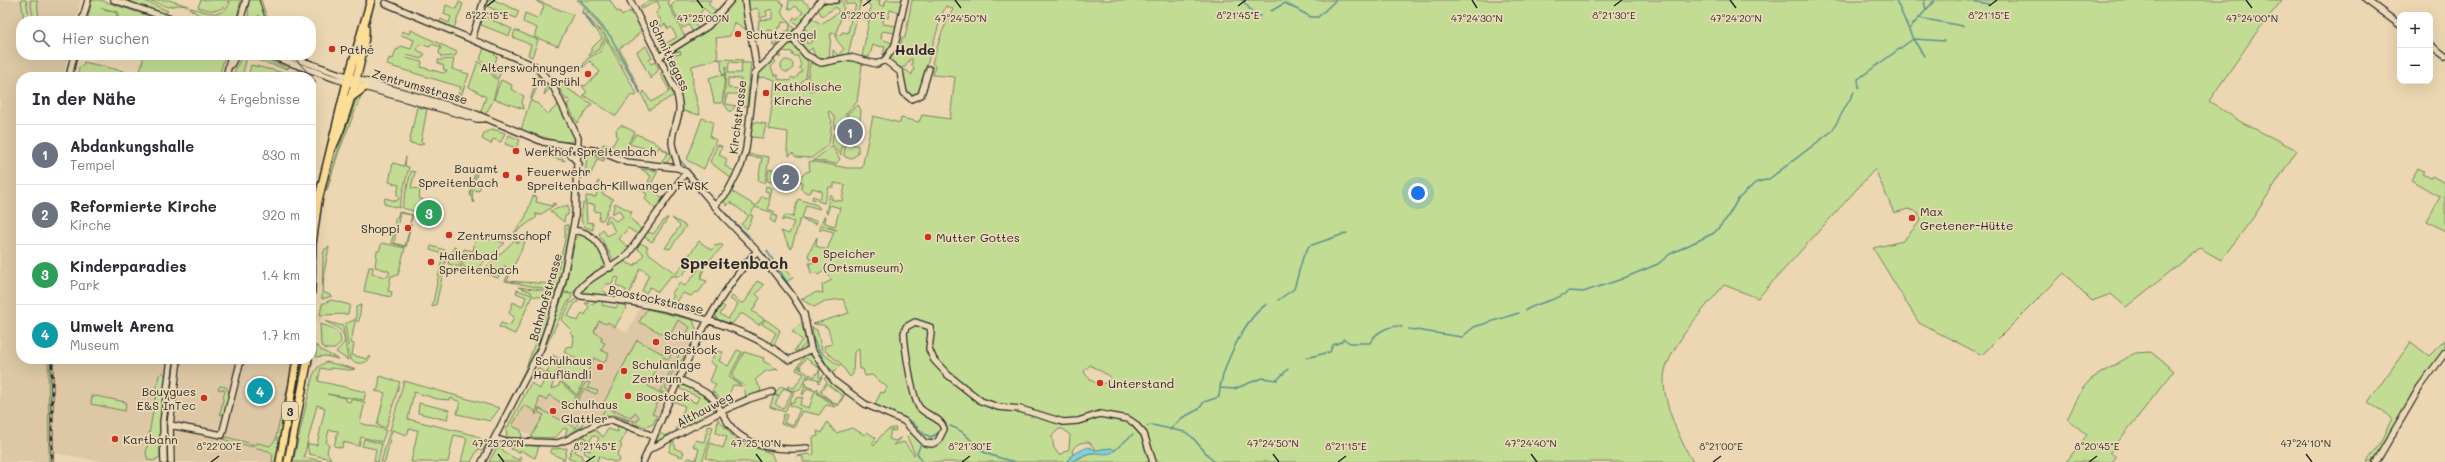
<!DOCTYPE html>
<html lang="de">
<meta charset="utf-8">
<style>
body{margin:0;font-family:Mali,sans-serif;background:#f7f7f7;color:#2b2b33}
.controls{position:absolute;right:12px;top:12px;display:grid;overflow:hidden;border-radius:8px;box-shadow:0 4px 16px #0002}
.controls button{width:36px;height:36px;display:grid;place-items:center;padding:0;border:0;border-bottom:1px solid #e1e1e2;background:#fff;color:#2b2b33;font:20px sans-serif}
.you{position:absolute;left:1418px;top:193px;width:14px;height:14px;margin:-10px;border:3px solid #fff;border-radius:50%;background:#1a73e8;box-shadow:0 0 0 6px #1a73e833}
.badge{display:grid;place-items:center;width:26px;height:26px;border-radius:50%;background:#db2777;color:#fff;font-size:13px;font-weight:700}
.pin{position:absolute;translate:-50% -50%;border:2px solid #fff;box-shadow:0 1px 4px #0006}
.list{margin:0;padding:0;list-style:none}
h2{display:flex;justify-content:space-between;align-items:center;height:52px;margin:0;padding:0 16px;font-size:17px}
h2 small{font-size:13px;font-weight:400;color:#7c7c81}
.list li{display:grid;grid-template-columns:26px 1fr auto;gap:12px;align-items:center;box-sizing:border-box;height:60px;padding:0 16px;border-top:1px solid #e1e1e2}
.list b{display:block;font-size:15px;white-space:nowrap}
.list p{margin:0;font-size:13px;white-space:nowrap;color:#7c7c81}
.list em{font-size:13px;font-style:normal;color:#7c7c81}
.icon{flex:none;width:22px;height:22px;fill:none;stroke:currentColor;stroke-width:2;stroke-linecap:round;stroke-linejoin:round}
.map{position:relative;flex:none;width:2445px;height:462px;overflow:hidden}
.search{position:absolute;background:#fff;box-shadow:0 4px 16px #0002;left:16px;top:16px;width:300px;height:44px;display:flex;align-items:center;gap:10px;box-sizing:border-box;padding:0 14px;border-radius:16px;color:#7c7c81;font-size:15px}
.panel{position:absolute;background:#fff;box-shadow:0 4px 16px #0002;left:16px;top:72px;width:300px;height:292px;border-radius:16px}
.map>svg:first-child{display:block}
</style>
<div class="map">
<svg width="2445" height="462" viewBox="0 0 2445 462">
<rect width="100%" height="100%" fill="#ecd7b2"/>
<filter id="ink" filterUnits="userSpaceOnUse"><feTurbulence type="fractalNoise" baseFrequency=".025" numOctaves="2"/><feDisplacementMap in="SourceGraphic" scale="8" xChannelSelector="R" yChannelSelector="G"/><feConvolveMatrix kernelMatrix="1 2 1 2 8 2 1 2 1" color-interpolation-filters="sRGB"/></filter>
<g filter="url(#ink)">
<path fill="#ddc7a4" d="M 0,0 L 81,0 L 76,21 L 21,21 L 21,55 L 68,55 L 63,77 L 21,77 L 21,359 L 168,359 L 158,462 L 105,462 L 55,453 L 55,462 L 0,462 Z
M 640,308 L 645,310 L 640,322 L 669,337 L 678,320 L 690,327 L 693,336 L 657,416 L 652,414 L 637,422 L 612,415 L 593,418 L 576,430 L 544,415 L 531,435 L 512,426 L 535,385 L 541,389 L 543,384 L 552,390 L 563,383 L 599,321 L 607,322 L 627,333 Z
M 183,359 L 292,360 L 273,462 L 176,462 L 174,430 Z"/>
<path fill="#c2dc93" stroke="#76845f" fill-rule="evenodd" d="M 21,0 L 26,0 L 30,21 L 24,21 Z
M 30,0 L 37,0 L 39,21 L 34,21 Z
M 92,0 L 100,0 L 150,16 L 149,21 L 118,21 L 118,12 L 101,8 L 117,13 L 116,21 L 87,21 Z
M 123,0 L 143,0 L 168,11 L 165,14 Z
M 148,0 L 169,0 L 188,6 L 178,5 L 168,7 Z
M 201,0 L 229,0 C 222,14 210,11 198,7 Z
M 231,0 L 241,0 L 236,21 L 207,21 L 189,8 C 204,9 223,23 231,0 Z
M 249,0 L 261,0 L 268,21 L 262,21 L 259,15 L 257,19 L 248,16 Z
M 488,0 L 494,0 L 519,11 L 516,18 L 486,6 Z
M 535,0 L 573,15 L 558,46 L 534,37 L 537,28 L 523,22 L 525,13 L 539,19 L 544,6 Z
M 577,0 L 610,0 L 617,12 L 619,11 L 622,16 L 630,11 L 632,15 L 635,13 L 643,28 L 632,41 L 619,48 L 641,93 L 600,27 Z
M 652,0 L 668,0 L 669,5 L 685,37 L 661,54 L 658,48 L 677,37 L 671,27 L 668,29 L 665,24 L 661,27 L 660,24 L 662,22 L 656,13 L 660,8 L 657,1 L 642,9 L 640,6 Z
M 677,0 L 711,0 L 708,4 L 718,13 L 709,23 L 705,23 L 710,14 L 704,8 L 693,23 L 699,29 L 693,33 L 689,25 L 683,28 L 671,6 Z
M 733,0 L 743,0 L 747,30 L 734,22 L 730,36 L 716,38 L 718,59 L 743,60 L 742,63 L 751,63 L 747,106 L 739,105 L 741,79 L 728,78 L 728,88 L 739,89 L 739,94 L 727,94 L 726,104 L 736,106 L 730,112 L 724,104 L 726,66 L 725,75 L 722,74 L 721,61 L 718,59 L 692,66 L 693,86 L 700,115 L 683,111 L 681,97 L 664,58 L 667,56 L 681,54 L 680,51 L 670,53 L 709,27 ZM 729,62 L 742,63 L 741,73 L 728,73 Z
M 747,0 L 779,0 L 784,5 L 781,12 L 794,29 L 785,38 L 785,31 L 789,31 L 790,23 L 782,22 L 781,27 L 778,27 L 776,45 L 773,46 L 772,30 L 763,31 L 758,29 L 759,20 L 772,19 L 772,9 L 766,11 L 767,16 L 760,18 L 760,11 L 756,8 L 747,12 Z
M 789,0 L 802,0 L 812,8 L 798,25 L 792,20 L 794,17 L 797,19 L 803,12 L 795,6 L 791,10 L 788,8 Z
M 842,0 L 844,7 L 836,34 L 841,35 L 842,32 L 848,33 L 851,19 L 847,18 L 848,11 L 854,12 L 856,4 L 846,4 L 845,0 L 861,0 L 848,55 L 833,58 L 833,50 L 838,55 L 844,49 L 836,39 L 836,34 L 831,33 L 829,60 L 816,58 L 812,48 L 807,52 L 797,36 L 802,31 L 807,44 L 813,41 L 804,27 L 812,18 L 821,24 L 839,12 L 836,7 L 822,16 L 818,9 L 824,3 L 835,4 Z
M 865,0 L 880,0 L 879,4 L 884,7 L 886,0 L 901,0 L 899,12 L 890,10 L 888,18 L 884,17 L 883,24 L 896,26 L 895,33 L 882,31 L 881,39 L 892,43 L 888,52 L 882,58 L 885,47 L 873,45 L 869,57 L 862,57 L 869,20 L 860,18 L 861,13 L 869,15 L 871,7 Z
M 912,0 L 2282,0 L 2256,33 L 2209,101 L 2241,122 L 2297,150 L 2253,218 L 2221,260 L 2200,248 L 2126,307 L 2111,294 L 2092,301 L 2064,273 L 1982,355 L 1919,323 L 1873,248 L 1903,241 L 1921,220 L 1918,212 L 1908,209 L 1894,213 L 1875,169 L 1758,298 L 1724,285 C 1703,310 1678,336 1666,367 C 1657,393 1680,440 1693,462 L 1072,462 L 1090,453 L 1113,452 L 1111,448 L 1096,450 L 1089,442 C 1081,442 1075,444 1072,451 L 1073,454 L 1067,462 L 803,462 L 803,457 L 797,456 L 809,454 L 812,456 L 814,454 L 813,437 L 818,436 L 817,431 L 822,433 L 827,422 L 836,433 L 852,428 L 865,435 L 867,432 L 876,438 L 872,444 L 874,446 C 879,438 886,427 896,428 L 895,431 L 891,430 L 889,439 L 895,441 L 902,437 L 893,445 L 904,442 L 914,455 L 915,454 L 907,437 L 911,433 L 920,443 L 922,439 L 909,422 L 874,406 L 881,392 L 884,393 L 887,387 L 872,375 L 865,376 L 863,369 L 860,369 L 859,349 L 854,352 L 853,374 L 850,377 L 839,362 L 825,351 L 824,346 L 832,344 L 828,328 L 823,325 L 813,324 L 849,313 L 843,299 L 825,301 L 814,307 L 801,299 L 817,292 L 823,293 L 822,285 L 832,280 L 824,271 L 818,275 L 816,273 L 811,274 L 809,263 L 818,262 L 817,257 L 810,260 L 808,255 L 817,237 L 816,246 L 827,250 L 834,232 L 822,229 L 820,231 L 820,225 L 837,230 L 821,225 L 824,216 L 826,216 L 825,223 L 835,226 L 840,208 L 830,205 L 827,214 L 826,211 L 830,195 L 832,195 L 832,200 L 842,201 L 845,185 L 834,183 L 834,187 L 829,187 L 824,203 L 812,199 L 813,196 L 820,199 L 822,191 L 812,188 L 811,192 L 807,193 L 801,189 L 802,182 L 797,181 L 806,172 L 810,171 L 809,162 L 811,161 L 847,168 L 862,168 L 873,116 L 900,123 L 901,118 L 919,122 L 922,115 L 950,119 L 955,77 L 933,75 L 935,66 L 932,63 L 942,32 L 953,9 L 946,6 C 942,10 922,83 918,95 L 911,97 L 906,92 L 902,71 L 906,70 L 912,75 L 914,67 L 912,66 L 912,59 L 910,59 L 905,67 L 900,68 L 890,60 L 896,48 L 900,49 L 902,38 L 905,38 ZM 1090,365 L 1111,377 C 1105,390 1088,382 1084,371 ZM 1059,429 L 1063,429 L 1070,435 L 1069,449 L 1059,455 L 1054,448 L 1052,436 Z
M 459,2 L 463,4 L 454,28 L 440,22 L 441,19 L 449,23 L 451,17 L 444,14 L 446,5 L 456,9 Z
M 582,10 L 605,37 L 599,49 L 589,56 L 592,48 L 602,38 Z
M 483,16 L 512,29 L 509,36 L 481,25 Z
M 411,30 L 457,52 L 455,56 L 441,57 L 439,52 L 441,47 L 431,44 L 430,47 L 420,44 L 417,50 L 425,54 L 421,59 L 407,55 L 406,58 L 422,62 L 421,67 L 443,73 L 447,71 L 443,69 L 444,66 L 438,63 L 438,60 L 454,59 L 452,69 L 469,74 L 459,101 L 456,100 L 461,87 L 387,65 L 389,58 L 393,59 L 396,50 L 399,49 L 401,46 L 411,49 L 414,40 L 401,35 L 402,31 L 410,34 Z
M 515,30 L 538,40 L 532,57 L 528,55 L 531,45 L 513,37 Z
M 606,39 L 637,94 L 636,96 L 631,95 L 616,116 L 583,95 L 587,92 L 581,85 L 585,86 L 600,72 L 590,61 L 580,70 L 587,59 L 601,51 Z
M 790,44 L 794,45 L 808,62 L 806,77 L 801,82 L 803,86 L 811,91 L 814,90 L 808,77 L 810,63 C 826,70 852,53 862,65 L 857,102 L 846,113 L 845,124 L 834,129 L 835,118 L 830,111 L 828,112 L 832,121 L 829,144 L 812,158 L 796,157 L 793,153 L 789,156 L 789,152 L 787,151 L 788,132 L 769,129 L 775,80 L 765,77 L 758,78 L 762,69 L 773,58 L 776,62 L 771,67 L 774,75 L 778,75 L 778,79 L 789,81 L 792,77 L 795,79 L 802,70 L 799,68 L 801,65 L 798,56 L 793,56 L 792,52 L 782,51 L 780,58 L 776,55 Z
M 646,46 L 652,58 L 649,60 L 651,64 L 655,62 L 659,69 L 651,79 L 637,52 Z
M 484,48 L 496,51 L 494,55 L 497,57 L 494,66 L 502,69 L 498,79 L 480,59 Z
M 144,55 L 225,55 L 219,77 L 139,77 Z
M 242,55 L 253,55 L 289,68 L 286,69 L 247,57 L 242,77 L 232,77 Z
M781 66a6 6 0 1 1 12 0a6 6 0 1 1-12 0Z
M 478,61 L 498,81 L 493,101 L 485,115 L 481,111 L 486,97 L 469,87 Z
M 84,62 L 123,71 L 124,74 L 130,77 L 77,77 L 79,67 L 83,66 Z
M 251,65 L 285,73 L 301,71 L 305,77 L 248,77 Z
M 663,71 L 674,95 L 649,110 L 642,95 L 644,91 L 651,102 L 670,91 L 660,74 Z
M 539,72 L 551,87 L 544,95 L 546,87 L 538,85 L 531,101 L 538,104 L 548,114 L 560,103 L 575,135 L 575,139 L 572,142 L 556,141 L 521,130 Z
M 718,75 L 725,76 L 722,103 L 714,103 L 709,78 Z
M 501,80 L 512,85 L 511,89 L 524,96 L 522,102 L 524,109 L 494,99 Z
M 555,81 L 592,104 L 577,123 L 567,104 L 570,102 L 569,99 L 566,100 Z
M 358,95 L 361,96 L 338,154 L 327,190 L 333,164 Z
M 858,105 L 861,110 L 860,122 L 855,121 L 855,124 L 846,127 L 848,113 Z
M 417,107 L 427,109 L 421,142 L 424,143 L 421,145 L 409,143 Z
M 702,118 L 713,122 L 710,137 L 716,140 L 704,169 L 687,160 Z
M 754,122 L 766,124 L 763,138 L 750,137 Z
M 621,125 L 635,132 L 620,157 L 601,148 L 603,144 L 610,146 L 613,145 L 617,137 L 616,130 Z
M 492,129 L 505,133 L 501,142 L 493,139 L 491,144 L 482,139 L 484,133 Z
M 636,134 L 653,141 L 672,155 L 666,164 L 661,162 L 668,153 L 659,147 L 653,156 L 650,155 L 651,150 L 629,144 Z
M 833,134 L 836,134 L 842,140 L 841,155 L 832,144 Z
M 509,135 L 520,140 L 516,148 L 505,144 Z
M 845,141 L 858,146 L 858,154 L 850,159 L 844,156 Z
M 717,145 L 722,146 L 719,155 L 727,159 L 725,166 L 736,172 L 732,179 L 710,162 Z
M 832,146 L 840,159 L 836,164 L 814,160 Z
M 546,149 L 558,153 L 565,161 L 544,155 Z
M 748,154 L 769,157 L 765,183 L 758,180 L 762,158 L 747,156 Z
M 587,156 L 604,158 L 604,161 L 597,159 L 590,176 L 585,175 Z
M 406,157 L 405,166 L 409,167 L 399,208 L 384,204 L 385,198 L 396,201 L 399,199 L 397,194 L 399,185 L 389,182 L 393,163 L 404,166 Z
M 2418,168 L 2424,171 L 2422,174 L 2431,178 L 2432,176 L 2445,183 L 2445,231 L 2427,221 L 2440,197 L 2411,180 Z
M 641,169 L 658,171 L 651,184 L 648,182 L 651,176 Z
M 769,169 L 781,172 L 780,184 L 767,181 Z
M 411,171 L 415,172 L 411,188 L 420,189 L 419,199 L 428,201 L 425,214 L 402,208 Z
M 475,172 L 477,172 L 475,182 L 481,184 L 479,191 L 473,190 L 472,198 L 474,203 L 470,194 Z
M 598,181 L 603,184 L 602,194 L 613,199 L 603,220 L 599,220 L 600,212 L 594,211 L 595,205 L 586,204 L 587,222 L 593,223 L 593,230 L 585,227 L 581,220 L 583,203 L 586,203 L 586,196 L 596,197 Z
M 640,185 L 650,191 L 652,188 L 662,198 L 665,198 L 656,210 L 645,199 L 647,194 L 638,188 Z
M 766,186 L 772,188 L 768,209 L 775,212 L 774,215 L 777,216 L 775,223 L 770,220 L 773,214 L 771,212 L 755,207 L 750,215 L 753,216 L 747,229 L 741,224 L 749,216 L 730,202 L 727,206 L 724,201 L 731,191 L 756,206 L 762,196 L 768,199 L 769,192 L 765,191 Z
M 533,196 L 537,197 L 536,202 L 552,206 L 553,203 L 556,204 L 540,215 L 535,214 L 537,217 L 514,233 L 525,218 Z
M 798,199 L 817,205 L 820,209 L 806,205 L 802,218 L 817,221 L 816,224 L 800,219 L 791,249 L 781,231 L 789,234 L 794,222 L 785,219 L 782,221 L 785,215 L 793,217 Z
M 615,203 L 632,212 L 629,217 L 641,229 L 637,234 L 628,228 L 619,239 L 629,248 L 615,263 L 599,234 L 603,229 L 607,236 L 615,232 L 610,221 L 605,223 L 608,215 L 616,221 L 623,217 L 619,210 L 612,214 Z
M 568,205 L 568,215 L 565,216 L 564,222 L 550,211 Z
M 399,212 L 413,215 L 410,223 L 412,215 L 400,213 L 394,243 L 405,246 L 411,224 L 406,247 L 391,243 L 395,229 L 395,218 L 397,218 Z
M 666,218 L 668,218 L 652,242 L 643,236 L 646,231 L 653,234 Z
M 672,218 L 686,226 L 670,249 L 665,248 L 680,226 Z
M 565,225 L 568,225 L 568,238 L 557,291 L 505,281 L 511,269 L 504,266 L 498,278 L 483,273 L 483,270 L 518,237 L 516,242 L 519,243 L 521,240 L 525,242 L 507,281 L 554,284 L 565,240 Z
M 583,234 L 596,242 L 607,266 L 588,276 L 573,293 L 564,292 L 575,241 L 579,235 Z
M 476,236 L 505,243 L 475,270 L 465,268 L 461,261 L 464,249 L 473,251 Z
M 699,241 L 711,250 L 716,245 L 718,246 L 720,244 L 723,246 L 705,265 L 700,264 L 704,268 L 700,279 L 707,281 L 698,293 L 695,292 L 691,296 L 683,293 L 674,306 L 667,305 L 674,296 L 671,294 L 680,283 L 685,286 L 699,269 L 692,264 L 681,276 L 671,276 L 658,292 L 650,287 L 646,293 L 642,291 L 649,274 L 640,268 L 627,300 L 623,298 L 626,290 L 616,285 L 619,278 L 616,277 L 612,284 L 606,284 L 602,290 L 608,294 L 608,297 L 581,294 L 580,290 L 623,261 L 634,266 L 636,263 L 638,263 L 644,254 L 635,247 L 638,242 L 648,247 L 646,251 L 676,274 Z
M 382,243 L 405,248 L 398,275 L 391,276 L 388,291 L 392,292 L 391,297 L 364,291 L 369,267 L 373,267 L 372,274 L 386,277 L 389,275 L 389,271 L 375,267 L 377,251 L 379,251 Z
M 431,246 L 445,250 L 447,254 L 436,305 L 432,307 L 443,254 L 430,250 Z
M 329,247 L 324,272 L 323,292 L 332,296 L 322,299 L 323,255 L 325,249 Z
M 454,247 L 456,247 L 454,260 L 459,261 L 462,267 L 448,264 Z
M 776,263 L 784,267 L 793,278 L 785,282 L 773,266 Z
M 757,281 L 764,285 L 756,294 L 760,298 L 752,311 L 764,319 L 759,325 L 743,314 L 740,314 L 732,324 L 717,319 L 716,314 L 722,305 L 725,307 L 720,314 L 728,319 L 738,304 L 730,299 L 732,296 L 741,303 L 745,302 Z
M 518,287 L 557,292 L 535,353 L 507,406 L 526,368 L 551,298 L 532,296 L 515,334 L 499,327 L 501,323 L 510,326 L 514,317 L 509,313 L 513,302 L 522,307 L 526,297 L 516,293 L 517,290 L 532,295 L 531,292 Z
M 564,293 L 571,294 L 572,297 L 566,305 L 539,360 Z
M 577,298 L 578,302 L 575,303 L 568,316 L 578,321 L 582,313 L 585,315 L 589,307 L 585,303 L 593,304 L 595,301 L 603,301 L 602,305 L 616,308 L 618,304 L 627,306 L 615,327 L 608,322 L 606,324 L 599,321 L 594,332 L 602,337 L 601,341 L 605,343 L 601,350 L 609,354 L 604,363 L 594,358 L 577,395 L 560,380 L 564,372 L 559,369 L 554,376 L 547,372 L 553,361 L 551,359 L 552,355 L 572,364 L 576,358 L 564,352 L 566,347 L 573,346 L 574,336 L 571,334 L 572,331 L 561,320 L 570,303 Z
M 331,300 L 350,305 L 348,314 L 320,315 L 322,304 Z
M 361,305 L 359,321 L 355,321 L 351,343 L 354,344 L 352,355 L 367,359 L 368,356 L 371,357 C 366,365 356,365 350,359 L 345,324 L 356,319 L 356,307 Z
M 647,309 L 693,320 L 696,329 L 693,336 L 686,335 L 690,327 L 678,320 L 669,337 L 639,322 Z
M 765,319 L 780,330 L 774,346 L 770,344 L 776,333 L 762,324 Z
M 325,321 L 343,326 L 348,360 L 336,352 L 344,343 C 346,329 335,327 325,321 Z
M 802,323 L 806,344 L 798,351 L 794,351 L 802,340 L 792,331 Z
M 320,324 C 330,327 341,329 341,342 L 335,349 L 326,349 L 321,345 Z
M 812,327 L 817,330 L 823,354 L 840,366 L 834,372 L 830,368 L 828,370 L 816,352 L 812,341 L 814,341 Z
M 637,340 L 663,354 L 667,347 L 673,350 L 669,359 L 662,357 L 648,386 L 662,394 L 652,414 L 657,416 L 653,424 L 646,427 L 634,424 L 632,420 L 637,422 L 639,417 L 635,412 L 631,418 L 603,404 Z
M 2445,340 L 2445,350 L 2417,385 L 2374,462 L 2367,462 L 2382,440 L 2392,418 L 2368,402 L 2411,342 L 2429,356 Z
M 316,345 L 321,350 L 338,359 L 325,356 L 316,357 Z
M 737,350 L 742,352 L 729,377 L 742,386 L 733,385 L 725,403 L 712,391 L 716,385 L 710,381 L 716,366 L 710,362 L 717,351 L 723,352 L 719,361 L 728,366 Z
M 744,352 L 764,358 L 763,361 L 778,369 L 766,371 L 755,380 L 761,389 L 759,393 L 746,398 L 744,385 L 734,379 L 732,375 Z
M 2151,352 L 2174,371 L 2110,452 L 2116,457 L 2112,462 L 2066,462 L 2087,435 L 2067,419 L 2083,388 L 2091,379 L 2135,353 Z
M 680,353 L 684,356 L 678,368 L 675,367 L 665,388 L 668,390 L 666,394 L 660,391 Z
M 806,353 L 811,353 L 820,368 L 819,377 L 821,378 L 823,375 L 819,383 L 819,380 L 810,377 L 807,379 L 810,374 L 814,377 L 820,369 L 806,358 L 800,366 L 802,369 L 798,366 Z
M 48,359 L 50,359 L 51,462 L 49,462 Z
M 174,359 L 176,359 L 167,423 L 166,462 L 166,420 Z
M 299,362 L 306,363 L 286,462 L 281,462 Z
M 326,362 L 355,369 L 350,370 L 330,368 L 330,370 L 321,368 L 318,381 L 366,392 L 364,400 L 327,394 L 346,398 L 346,401 L 350,402 L 351,399 L 365,402 L 360,423 L 386,430 L 382,442 L 361,437 L 359,446 L 343,442 L 342,448 L 334,446 L 338,431 L 329,430 L 326,443 L 329,444 L 327,452 L 331,459 L 309,454 L 307,444 L 304,457 L 327,462 L 293,462 L 313,375 L 318,367 ZM 317,405 L 325,408 L 317,445 L 307,444 Z
M 797,367 L 808,374 L 800,390 L 793,391 L 787,388 L 788,386 L 794,388 L 804,374 L 796,370 Z
M 538,368 L 555,378 L 551,389 L 558,387 L 560,382 L 576,396 L 572,404 L 565,401 L 563,404 L 549,395 L 546,400 L 539,397 L 536,415 L 535,411 L 524,405 L 512,426 L 521,430 L 522,438 L 507,437 L 506,430 L 531,383 L 540,389 L 546,376 L 536,371 Z
M 162,372 L 166,376 L 160,428 L 160,457 L 153,461 L 148,460 L 146,453 L 159,375 Z
M 291,373 L 279,440 L 276,437 Z
M 380,376 L 400,382 L 386,428 L 377,425 L 385,393 L 375,391 L 378,389 Z
M 826,377 L 845,394 L 838,406 L 818,393 L 827,382 L 824,379 ZM 827,384 L 843,396 L 837,405 L 821,393 Z
M 404,381 L 500,408 L 490,421 L 457,414 L 460,402 L 451,398 L 450,400 L 437,399 L 414,392 L 408,419 L 474,435 L 487,442 L 482,451 L 478,449 L 471,462 L 461,462 L 467,438 L 454,435 L 448,462 L 411,462 L 418,430 L 409,429 L 407,435 L 392,430 L 385,462 L 381,462 Z
M 586,382 L 590,382 L 587,388 L 598,391 L 596,394 L 584,389 L 576,404 L 574,403 Z
M 806,382 L 806,386 L 816,390 L 818,388 L 817,393 L 836,407 L 826,405 L 819,415 L 802,411 L 794,428 L 781,424 L 784,414 L 787,415 L 784,423 L 793,426 L 800,409 L 790,405 L 791,402 L 794,403 L 796,398 L 803,397 L 800,405 L 809,408 L 815,391 L 807,388 L 803,395 L 802,394 Z
M 683,385 L 707,397 L 716,411 L 714,411 L 711,405 L 705,407 L 706,409 L 703,412 L 706,418 L 656,445 L 654,443 L 659,433 L 666,436 L 669,433 L 675,433 L 685,406 L 673,401 L 674,396 L 680,399 L 682,396 L 696,403 L 699,397 L 678,388 Z
M 220,386 L 226,387 L 229,393 L 225,412 L 222,415 L 220,414 L 225,390 L 218,389 Z
M 781,386 L 794,392 L 785,412 L 770,407 L 774,395 L 779,397 L 775,404 L 783,409 L 792,392 L 784,388 L 779,396 L 774,394 Z
M 92,395 L 93,398 L 96,396 L 126,402 L 125,411 L 91,404 Z
M 419,403 L 449,410 L 447,420 L 418,413 Z
M 606,407 L 615,412 L 614,415 L 630,420 L 629,421 L 612,415 L 601,417 Z
M 538,408 L 576,428 L 579,419 L 583,423 L 583,426 L 565,436 L 567,429 L 564,428 L 555,438 L 531,437 L 544,415 L 539,413 Z
M 718,419 L 737,441 L 771,453 L 775,462 L 720,462 L 706,458 L 710,443 L 723,448 L 727,437 L 716,433 Z
M 617,426 L 627,431 L 620,444 L 622,446 L 617,455 L 620,459 L 618,462 C 611,462 605,459 599,456 L 597,462 L 577,462 L 568,458 L 576,440 L 583,436 L 586,440 L 581,449 L 578,446 L 575,452 L 582,455 L 581,458 L 586,461 L 590,456 L 584,453 L 585,449 L 590,451 L 593,443 L 596,444 L 599,438 L 593,435 L 589,443 L 584,435 L 594,429 L 603,437 L 608,429 L 618,432 Z
M 708,426 L 713,427 L 702,462 L 684,462 L 689,458 L 696,460 L 699,449 L 693,446 L 695,440 L 704,442 Z
M 226,437 L 256,445 L 257,443 L 270,446 L 276,439 L 279,442 L 275,462 L 272,462 L 273,454 L 269,451 L 218,438 Z
M 364,439 L 382,444 L 378,462 L 374,461 L 376,449 L 362,446 Z
M 673,439 L 676,449 L 684,452 L 682,457 L 669,452 Z
M 511,445 L 539,446 L 535,458 L 520,450 L 519,453 L 511,449 Z
M 501,447 L 505,453 L 518,460 L 520,457 L 522,459 L 520,462 L 489,462 L 496,449 Z
M 567,448 L 564,462 L 561,462 L 563,459 L 551,453 L 551,449 Z"/>
<path fill="#80d1d9" stroke="#5e8f93" d="M 1088,447 L 1096,450 L 1111,448 L 1115,450 C 1109,457 1098,452 1091,453 C 1082,454 1076,462 1067,462 L 1073,454 Z"/>
<g fill="none" stroke-linecap="round" stroke-linejoin="round">
<path stroke="#5e8f93" stroke-width="1.5" d="M 580,0 L 611,37 L 640,93
M 1242,0 L 1255,15 L 1260,16
M 1896,0 L 1913,39 L 1924,56
M 1924,0 L 1926,10
M 1966,0 L 1989,4
M 1271,11 L 1285,3 L 1311,17 L 1318,17 L 1336,0
M 582,12 L 594,28
M 1919,18 L 1963,26
M 1910,28 L 1935,0
M 1914,39 L 1944,41
M 1859,88 L 1858,79 L 1913,39
M 680,160 L 712,197
M 724,211 L 731,219
M 733,221 L 749,236
M 767,251 L 803,307
M 1278,300 L 1294,289 L 1303,257 L 1309,246 L 1347,233
M 1526,310 C 1541,301 1557,301 1569,291 L 1583,292 L 1619,280 L 1658,264 L 1670,254 L 1714,233 L 1727,218 L 1738,199 L 1755,183 L 1769,179 L 1832,131 L 1854,92
M 1409,329 L 1462,337 L 1474,327 L 1519,313
M 813,339 L 828,368
M 1306,358 L 1330,352 L 1333,345 L 1341,342 L 1344,339 L 1350,343 L 1370,343 C 1375,332 1391,324 1402,327
M 1220,387 C 1225,362 1245,318 1267,304
M 875,406 L 912,422 L 924,434 L 931,437 L 940,432
M 950,426 C 968,432 969,441 982,451 C 993,458 1004,458 1015,462
M 1147,426 L 1152,425 L 1185,432 L 1192,437 L 1214,462
M 1170,430 L 1182,418 L 1199,409 L 1204,402 L 1219,397 L 1220,388 L 1234,389 L 1262,378 L 1277,380 L 1288,369
M 921,444 L 917,453 L 923,462
M 1115,450 L 1133,434"/>
<path stroke="#c5b597" stroke-width="5.5" stroke-dasharray="5.5 3" stroke-linecap="butt" d="M 311,317 L 320,319"/>
<defs>
<path id="minor" d="M 114,0 L 177,21
M 630,0 L 676,91 C 685,119 672,121 672,143 C 673,151 677,160 678,168
M 745,0 C 746,16 751,31 753,47 C 755,54 754,61 758,68
M 826,0 L 836,0
M 2366,0 L 2400,25
M 385,3 L 535,66 L 552,84 L 578,138 L 575,218 L 562,285 L 541,348 L 482,462
M 82,21 L 88,0
M 240,21 L 246,0
M 791,37 L 806,55 L 821,63 L 850,57 L 876,64 L 885,60 L 900,72 L 904,93 L 911,99 L 921,95 L 929,69
M 472,39 L 484,0
M 2430,45 L 2445,56
M 268,55 L 336,79 L 477,119 L 483,119
M 285,55 L 340,74 L 471,112 L 543,142 L 599,151 L 626,162 L 678,168 L 686,172 L 723,216 L 756,250 L 792,295 L 804,314 L 811,349 L 834,381 L 865,404 L 904,421 L 925,443 L 932,444 L 938,441 L 944,429 C 940,416 927,417 919,407 C 912,396 905,349 904,333 L 906,327 L 915,322 L 930,327 L 931,333 L 929,349 L 934,360 L 948,375 L 981,401 L 998,407 L 1020,409 L 1063,422 L 1078,421 L 1100,414 L 1128,419 L 1134,423 L 1144,434 L 1153,462
M 659,57 L 708,26 L 731,0
M 885,60 L 895,45 L 905,0
M 231,65 L 236,55
M 69,77 L 74,55
M 226,77 L 231,55
M 564,147 L 579,164
M 686,172 L 628,254 C 617,265 579,281 578,294 L 581,296 C 641,300 742,321 789,360 L 811,349
M 715,205 L 727,193 L 741,166 L 746,149 L 755,73 L 799,30 L 821,0
M 573,230 C 596,232 603,249 610,268
M 678,379 C 689,384 702,389 710,396 C 719,404 722,415 729,424 C 745,448 782,451 807,448
M 170,425 L 222,435 L 241,359
M 495,439 L 503,441 L 557,443 L 569,439 L 600,422 L 612,420 L 653,436
M 648,450 L 722,411 L 749,399 L 772,392
M 164,462 L 163,422 L 171,359
M 171,462 L 170,425 L 178,359
M 643,462 C 675,389 703,310 757,251
M 2376,462 L 2420,387 L 2445,353"/>
<path id="major" d="M 349,99 L 365,87
M 333,146 C 344,124 367,50 365,27
M 311,292 L 312,244 L 318,201 L 346,86 L 371,0
M 280,462 L 297,359
M 288,462 L 308,359"/>
</defs>
<use href="#minor" stroke="#2b2b2b" stroke-width="8"/>
<use href="#major" stroke="#2b2b2b" stroke-width="10"/>
<use href="#minor" stroke="#ecd9b7" stroke-width="5.5"/>
<use href="#major" stroke="#fdde96" stroke-width="7"/>
<path stroke="#2b2b2b" stroke-width="1" d="M 259,0 L 266,21
M 292,55 L 317,83
M 283,462 L 302,359"/>
<defs>
<path id="rail" d="M 52,359 L 52,462"/>
</defs>
<use href="#rail" stroke="#2b2b2b" stroke-width="3"/>
<use href="#rail" stroke="#ecd9b7" stroke-width="1.5" stroke-dasharray="4.5" stroke-linecap="butt"/>
</g>
</g>
<path fill="none" stroke="#2b2b2b" stroke-width="1.5" d="M 697,0 L 703,8M 955,0 L 961,8M 1472,0 L 1477,8M 1730,0 L 1736,8M 2246,0 L 2252,8M 487,6 L 495,0M 863,6 L 871,0M 1238,6 L 1246,0M 1614,6 L 1622,0M 1989,6 L 1997,0M 498,454 L 504,462M 756,454 L 762,462M 1273,454 L 1279,462M 1531,454 L 1537,462M 2306,454 L 2312,462M 211,462 L 219,456M 586,462 L 595,456M 962,462 L 970,456M 1338,462 L 1346,456M 1713,462 L 1721,456M 2089,462 L 2097,456"/>
<g fill="#c8321e" stroke="#ecd9b7" stroke-width="1.5">
<circle cx="738" cy="34" r="4"/>
<circle cx="332" cy="49" r="4"/>
<circle cx="588" cy="74" r="4"/>
<circle cx="766" cy="93" r="4"/>
<circle cx="516" cy="151" r="4"/>
<circle cx="506" cy="175" r="4"/>
<circle cx="519" cy="178" r="4"/>
<circle cx="1912" cy="218" r="4"/>
<circle cx="408" cy="228" r="4"/>
<circle cx="449" cy="235" r="4"/>
<circle cx="928" cy="237" r="4"/>
<circle cx="815" cy="260" r="4"/>
<circle cx="431" cy="262" r="4"/>
<circle cx="656" cy="342" r="4"/>
<circle cx="600" cy="367" r="4"/>
<circle cx="624" cy="371" r="4"/>
<circle cx="1100" cy="383" r="4"/>
<circle cx="628" cy="396" r="4"/>
<circle cx="204" cy="398" r="4"/>
<circle cx="553" cy="411" r="4"/>
<circle cx="115" cy="439" r="4"/>
</g>
<g text-anchor="middle" dominant-baseline="central" stroke-width="3.5" stroke-linejoin="round" paint-order="stroke">
<rect fill="#ecd9b7" stroke="#655f55" stroke-width="1" x="282" y="402" width="16" height="18" rx="3"/>
<g font-size="11" font-weight="bold" fill="#2b2b2b">
<text x="290" y="411">3</text>
</g>
<g font-size="12" fill="#2b2b2b" stroke="#ecd9b7" text-anchor="start">
<text x="746" y="34">Schutzengel</text>
<text x="340" y="49">Pathé</text>
<text x="580" y="67" text-anchor="end">Alterswohnungen<tspan x="580" dy="14">Im Brühl</tspan></text>
<text x="774" y="86">Katholische<tspan x="774" dy="14">Kirche</tspan></text>
<text x="524" y="151">Werkhof Spreitenbach</text>
<text x="498" y="168" text-anchor="end">Bauamt<tspan x="498" dy="14">Spreitenbach</tspan></text>
<text x="527" y="171">Feuerwehr<tspan x="527" dy="14">Spreitenbach-Killwangen FWSK</tspan></text>
<text x="1920" y="211">Max<tspan x="1920" dy="14">Gretener-Hütte</tspan></text>
<text x="400" y="228" text-anchor="end">Shoppi</text>
<text x="457" y="235">Zentrumsschopf</text>
<text x="936" y="237">Mutter Gottes</text>
<text x="823" y="253">Speicher<tspan x="823" dy="14">(Ortsmuseum)</tspan></text>
<text x="439" y="255">Hallenbad<tspan x="439" dy="14">Spreitenbach</tspan></text>
<text x="664" y="335">Schulhaus<tspan x="664" dy="14">Boostock</tspan></text>
<text x="592" y="360" text-anchor="end">Schulhaus<tspan x="592" dy="14">Haufländli</tspan></text>
<text x="632" y="364">Schulanlage<tspan x="632" dy="14">Zentrum</tspan></text>
<text x="1108" y="383">Unterstand</text>
<text x="196" y="391" text-anchor="end">Bouygues<tspan x="196" dy="14">E&amp;S InTec</tspan></text>
<text x="636" y="396">Boostock</text>
<text x="561" y="404">Schulhaus<tspan x="561" dy="14">Glattler</tspan></text>
<text x="123" y="439">Kartbahn</text>
</g>
<g font-size="12" fill="#2b2b2b" stroke="#ecd9b7">
<text transform="translate(670 55) rotate(64)">Schmittegass</text>
<text transform="translate(420 86) rotate(16)">Zentrumsstrasse</text>
<text transform="translate(737 117) rotate(-83)">Kirchstrasse</text>
<text transform="translate(545 297) rotate(-74)">Bahnhofstrasse</text>
<text transform="translate(656 299) rotate(12)">Boostockstrasse</text>
<text transform="translate(704 409) rotate(-28)">Althauweg</text>
</g>
<g font-size="14" font-weight="bold" fill="#2b2b2b" stroke="#ecd9b7">
<text x="915" y="49">Halde</text>
</g>
<g font-size="16" font-weight="bold" fill="#2b2b2b" stroke="#ecd9b7">
<text x="734" y="262">Spreitenbach</text>
</g>
</g>
<g font-size="10" text-anchor="middle" fill="#2b2b2b" stroke="#ecd9b7" stroke-width="3.5" stroke-linejoin="round" paint-order="stroke">
<text x="1989" y="19">8°21'15"E</text>
<text x="487" y="19">8°22'15"E</text>
<text x="863" y="19">8°22'00"E</text>
<text x="1238" y="19">8°21'45"E</text>
<text x="1614" y="19">8°21'30"E</text>
<text x="703" y="22">47°25'00"N</text>
<text x="961" y="22">47°24'50"N</text>
<text x="1477" y="22">47°24'30"N</text>
<text x="1736" y="22">47°24'20"N</text>
<text x="2252" y="22">47°24'00"N</text>
<text x="498" y="447">47°25'20"N</text>
<text x="756" y="447">47°25'10"N</text>
<text x="1273" y="447">47°24'50"N</text>
<text x="1531" y="447">47°24'40"N</text>
<text x="2306" y="447">47°24'10"N</text>
<text x="219" y="450">8°22'00"E</text>
<text x="595" y="450">8°21'45"E</text>
<text x="970" y="450">8°21'30"E</text>
<text x="1346" y="450">8°21'15"E</text>
<text x="1721" y="450">8°21'00"E</text>
<text x="2097" y="450">8°20'45"E</text>
</g>
</svg>
<div class="controls">
<button>+</button>
<button>−</button>
</div>
<div class="you"></div>
<div class="pin badge" style="left:850px;top:132px;background:#6b7280">1</div>
<div class="pin badge" style="left:786px;top:178px;background:#6b7280">2</div>
<div class="pin badge" style="left:429px;top:213px;background:#2e9e5b">3</div>
<div class="pin badge" style="left:260px;top:391px;background:#0f9aa8">4</div>
<div class="search"><svg class="icon" aria-label="search" viewBox="0 0 24 24"><circle cx="10" cy="10" r="6"/><path d="M15 15l6 6"/></svg>Hier suchen</div>
<section class="panel">
<h2>In der Nähe<small>4 Ergebnisse</small></h2>
<ul class="list">
<li><span class="badge" style="background:#6b7280">1</span><div><b>Abdankungshalle</b><p>Tempel</p></div><em>830 m</em></li>
<li><span class="badge" style="background:#6b7280">2</span><div><b>Reformierte Kirche</b><p>Kirche</p></div><em>920 m</em></li>
<li><span class="badge" style="background:#2e9e5b">3</span><div><b>Kinderparadies</b><p>Park</p></div><em>1.4 km</em></li>
<li><span class="badge" style="background:#0f9aa8">4</span><div><b>Umwelt Arena</b><p>Museum</p></div><em>1.7 km</em></li>
</ul>
</section>
</div>
